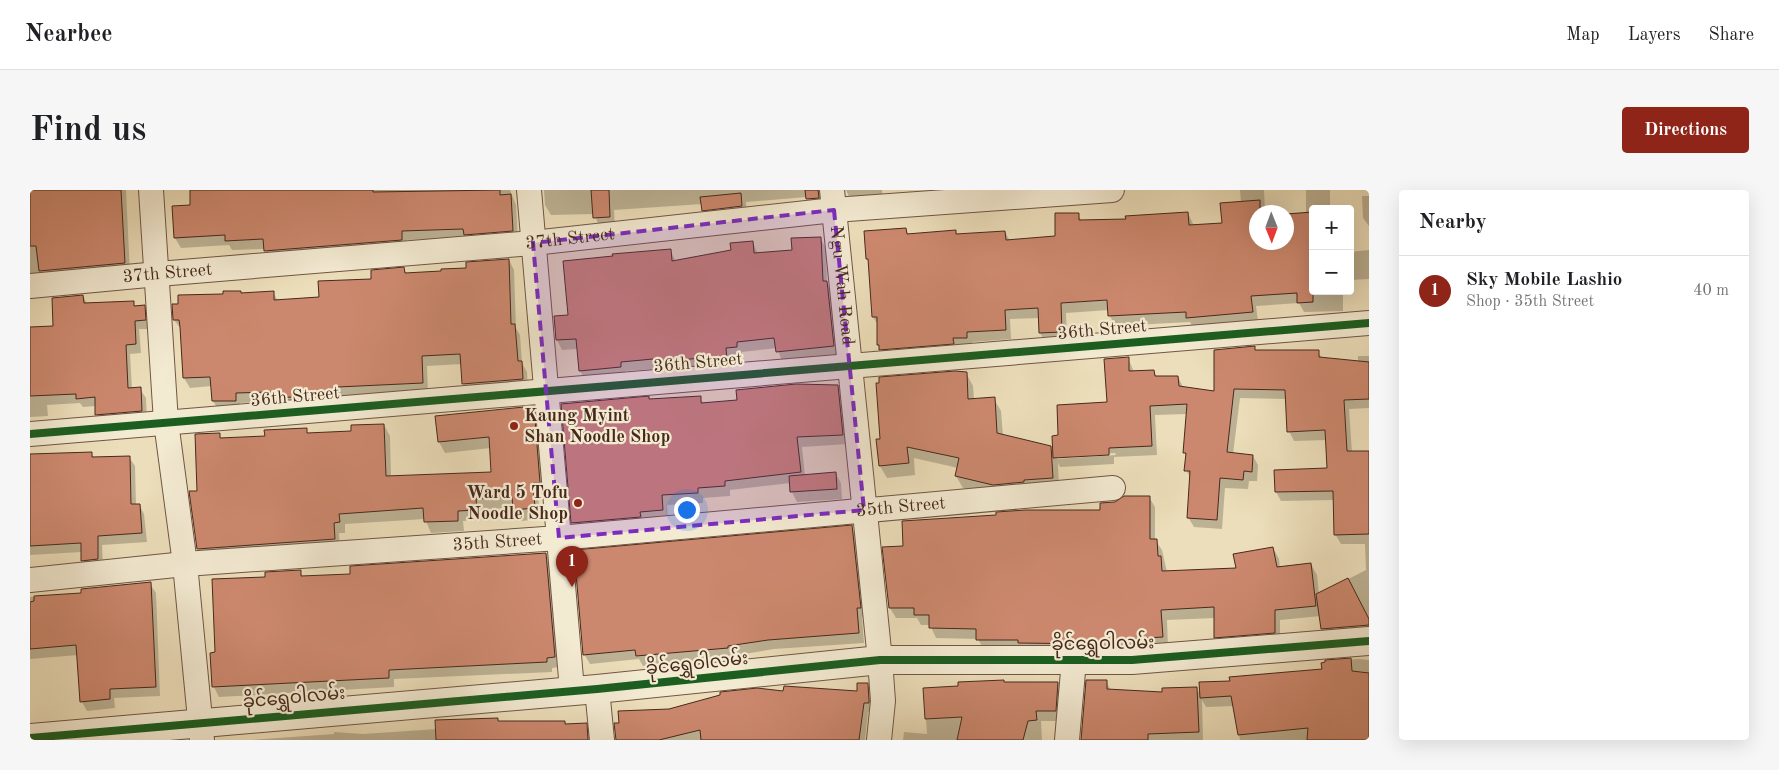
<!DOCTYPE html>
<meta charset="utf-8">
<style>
body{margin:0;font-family:"Old Standard TT","Noto Sans Myanmar",serif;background:#f6f6f6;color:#202124}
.controls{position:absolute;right:15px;top:15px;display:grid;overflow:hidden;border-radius:5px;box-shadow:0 5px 20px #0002}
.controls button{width:45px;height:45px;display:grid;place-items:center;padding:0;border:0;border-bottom:1px solid #e0e0e0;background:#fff;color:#202124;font:25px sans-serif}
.compass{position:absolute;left:1219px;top:15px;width:45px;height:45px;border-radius:50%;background:#fff;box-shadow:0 5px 20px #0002;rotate:179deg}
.you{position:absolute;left:656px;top:319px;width:18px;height:18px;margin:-12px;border:4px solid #fff;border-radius:50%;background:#1a73e8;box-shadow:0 0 0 8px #1a73e833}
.badge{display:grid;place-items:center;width:32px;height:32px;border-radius:50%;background:#8f2418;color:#fff;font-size:16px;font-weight:700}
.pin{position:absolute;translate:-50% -41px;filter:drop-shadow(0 1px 2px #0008)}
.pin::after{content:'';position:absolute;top:26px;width:18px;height:15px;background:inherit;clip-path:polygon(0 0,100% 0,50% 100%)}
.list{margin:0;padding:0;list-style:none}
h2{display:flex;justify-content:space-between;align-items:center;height:65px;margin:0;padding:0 20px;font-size:21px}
h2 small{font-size:16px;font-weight:400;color:#757577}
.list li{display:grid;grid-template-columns:32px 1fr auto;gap:15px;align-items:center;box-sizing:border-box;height:70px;padding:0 20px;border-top:1px solid #e0e0e0}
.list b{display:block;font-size:19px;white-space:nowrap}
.list p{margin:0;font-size:16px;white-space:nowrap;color:#757577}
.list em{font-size:16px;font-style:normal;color:#757577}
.map{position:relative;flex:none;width:1339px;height:550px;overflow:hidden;border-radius:5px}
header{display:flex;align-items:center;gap:30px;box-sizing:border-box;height:70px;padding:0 25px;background:#fff;border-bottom:1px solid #e0e0e0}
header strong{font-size:24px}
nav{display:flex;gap:28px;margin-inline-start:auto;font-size:18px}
.intro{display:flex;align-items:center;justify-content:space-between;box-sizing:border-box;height:120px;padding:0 30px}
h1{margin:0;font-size:35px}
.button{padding:12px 22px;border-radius:5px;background:#8f2418;color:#fff;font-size:18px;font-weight:700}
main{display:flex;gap:30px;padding:0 30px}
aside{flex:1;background:#fff;border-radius:5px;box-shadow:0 5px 20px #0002}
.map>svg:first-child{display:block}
</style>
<header>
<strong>Nearbee</strong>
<nav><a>Map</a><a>Layers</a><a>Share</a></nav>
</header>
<div class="intro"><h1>Find us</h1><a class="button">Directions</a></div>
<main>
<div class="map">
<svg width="1339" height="550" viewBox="0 0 1339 550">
<rect width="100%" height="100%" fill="#ecdeba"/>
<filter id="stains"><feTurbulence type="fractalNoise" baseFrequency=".004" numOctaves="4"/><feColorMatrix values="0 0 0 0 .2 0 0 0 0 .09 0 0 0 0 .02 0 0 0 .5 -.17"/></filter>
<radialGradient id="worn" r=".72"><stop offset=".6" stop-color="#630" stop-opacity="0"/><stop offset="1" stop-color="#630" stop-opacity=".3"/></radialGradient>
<path fill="#0003" fill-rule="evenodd" d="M 0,0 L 96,0 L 100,84 L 0,93 Z
M 161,0 L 480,0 L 486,15 L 488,50 L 437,48 L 376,50 L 377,59 L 240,71 L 235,59 L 202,60 L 199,55 L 151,58 L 145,48 L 144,17 L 162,16 Z
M 514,0 L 799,0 L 794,18 L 783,19 L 777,7 L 716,12 L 717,26 L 678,30 L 673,20 L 672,14 L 584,20 L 585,37 L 570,38 L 564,24 L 521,25 L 515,15 Z
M 816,0 L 852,0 L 853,13 L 823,15 Z
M 1210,0 L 1234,0 L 1235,22 L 1226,22 L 1226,52 L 1256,52 L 1276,23 L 1276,0 L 1300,0 L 1300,19 L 1283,19 L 1283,101 L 1313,101 L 1313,121 L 1274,122 L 1269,113 L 1226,116 L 1228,132 L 1163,138 L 1160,132 L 1085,136 L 1080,126 L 1079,120 L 1036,123 L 1037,152 L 1016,153 L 1010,143 L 1009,128 L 980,129 L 981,149 L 942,152 L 942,157 L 856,169 L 848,155 L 848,135 L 843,127 L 840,75 L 837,69 L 835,42 L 876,40 L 879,45 L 925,42 L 927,45 L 975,42 L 980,51 L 1027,47 L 1048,24 L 1052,32 L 1097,30 L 1158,23 L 1164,36 L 1193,34 L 1211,13 Z
M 1332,6 L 1339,6 L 1339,36 L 1333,28 Z
M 790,48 L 796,58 L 797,93 L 802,101 L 809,165 L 752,171 L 747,158 L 712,162 L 712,167 L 701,168 L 702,179 L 630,183 L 628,179 L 595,181 L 596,186 L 556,190 L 550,181 L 548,159 L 532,160 L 527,150 L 540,126 L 640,60 L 646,72 L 702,61 L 723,53 L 728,64 L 763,61 Z
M 1339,60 L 1339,89 L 1320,90 L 1320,62 Z
M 479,70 L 484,80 L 486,138 L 490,145 L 492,173 L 497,182 L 498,199 L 439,204 L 434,194 L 432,174 L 397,176 L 398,203 L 248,218 L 244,211 L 210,213 L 211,220 L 189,221 L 183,211 L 182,196 L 160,198 L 154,188 L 151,139 L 144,130 L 211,104 L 243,102 L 248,111 L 290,108 L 374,79 L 377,84 L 438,79 Z
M 53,106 L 57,114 L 103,113 L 105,117 L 114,117 L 119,126 L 120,139 L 109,139 L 111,163 L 100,164 L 102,199 L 110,199 L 116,208 L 117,230 L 72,234 L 66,224 L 66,216 L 53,217 L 50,213 L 17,215 L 18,226 L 0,227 L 0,138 L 25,137 Z
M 1224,158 L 1226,162 L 1288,162 L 1292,168 L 1328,172 L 1328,166 L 1339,166 L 1339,218 L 1319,219 L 1322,263 L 1339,263 L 1339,445 L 1298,448 L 1292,439 L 1291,426 L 1250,430 L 1250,453 L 1191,458 L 1186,447 L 1185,428 L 1137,430 L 1138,457 L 954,460 L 948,449 L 906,448 L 900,435 L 891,435 L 887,428 L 866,428 L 860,418 L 874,357 L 1071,322 L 1119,307 L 1125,317 L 1125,350 L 1132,360 L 1137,382 L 1207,380 L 1243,358 L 1249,369 L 1250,378 L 1281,374 L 1287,385 L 1289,404 L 1336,380 L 1335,354 L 1311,354 L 1305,344 L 1305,310 L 1251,311 L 1246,302 L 1299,280 L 1297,250 L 1264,251 L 1259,241 L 1257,209 L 1210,208 L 1203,264 L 1223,266 L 1228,275 L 1227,291 L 1219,291 L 1218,299 L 1195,298 L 1192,339 L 1164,337 L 1158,327 L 1161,289 L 1156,280 L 1157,267 L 1154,262 L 1157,224 L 1125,225 L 1127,265 L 1084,267 L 1084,274 L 1030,277 L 1028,273 L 1029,300 L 971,307 L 933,298 L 926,286 L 928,278 L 884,268 L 885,285 L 857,288 L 850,276 L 851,250 L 936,183 L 943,196 L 944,210 L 964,209 L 971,221 L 973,246 L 1020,257 L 1024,264 L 1029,247 L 1078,213 L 1098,168 L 1104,182 L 1123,181 L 1127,187 L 1148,187 L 1153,197 L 1185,203 ZM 1085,263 L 1086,265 L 1027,269 L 1027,267 Z
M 807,196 L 813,206 L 818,254 L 772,257 L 775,286 L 806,284 L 811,293 L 812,309 L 767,312 L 762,302 L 761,293 L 700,300 L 700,306 L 673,308 L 673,313 L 637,315 L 638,330 L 548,342 L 543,333 L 618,208 L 620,210 L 670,208 L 674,214 L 709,211 Z
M 503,217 L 509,228 L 516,303 L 508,304 L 510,329 L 491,331 L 484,318 L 452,319 L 453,330 L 433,331 L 434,341 L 401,343 L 395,329 L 315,334 L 315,343 L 309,343 L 310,359 L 174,369 L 168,358 L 168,302 L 189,245 L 192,249 L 236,247 L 276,240 L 279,244 L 322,242 L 354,235 L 360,246 L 361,287 L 463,283 L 461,258 L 415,263 L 409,252 L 406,227 Z
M 0,263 L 1,265 L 61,263 L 64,268 L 99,267 L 105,276 L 106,315 L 109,315 L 114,324 L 117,352 L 72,355 L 73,378 L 58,380 L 53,371 L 52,362 L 0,365 Z
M 822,337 L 827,347 L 836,427 L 832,427 L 834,453 L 744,459 L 703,466 L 703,468 L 613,476 L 609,469 L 560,474 L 554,464 Z
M 516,364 L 521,374 L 530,477 L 522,478 L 522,482 L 364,489 L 364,497 L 189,507 L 184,497 L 181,464 L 186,463 L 236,388 L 270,381 L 273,387 L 321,386 Z
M 120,394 L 126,403 L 130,506 L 84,508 L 85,518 L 57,521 L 52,512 L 48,465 L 0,469 L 0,407 L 53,404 Z
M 1329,469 L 1339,470 L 1339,550 L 1210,550 L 1204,516 L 1176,517 L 1172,510 L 1173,550 L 1052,550 L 1076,491 L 1081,501 L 1133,504 L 1166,498 L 1171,506 L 1201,492 L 1294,480 L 1296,471 Z
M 974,491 L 975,493 L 1028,493 L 1033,503 L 1031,531 L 1011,531 L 1012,550 L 873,550 L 874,542 L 897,544 L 894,499 L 930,497 Z
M 837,495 L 842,503 L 843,522 L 838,522 L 835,550 L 586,550 L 640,520 L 754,502 L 828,503 Z
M 467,529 L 469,532 L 535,532 L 536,535 L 556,535 L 562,550 L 221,550 L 304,544 L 304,542 L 333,544 L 407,539 Z"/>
<path fill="#cc886e" stroke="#47291c" d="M 0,0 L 91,0 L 95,73 L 9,81 L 6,56 L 0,56 Z
M 160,0 L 343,0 L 343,2 L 470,0 L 470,5 L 481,4 L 483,41 L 434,45 L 433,39 L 372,41 L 372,50 L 234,61 L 233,49 L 195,51 L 195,45 L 144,48 L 142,16 L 160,15 Z
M 561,0 L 579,0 L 580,27 L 563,28 Z
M 775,0 L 788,0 L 789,8 L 776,9 Z
M 711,3 L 712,16 L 672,21 L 670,7 Z
M 1230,10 L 1230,22 L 1226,22 L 1226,52 L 1256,52 L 1256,24 L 1283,22 L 1283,112 L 1267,113 L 1267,103 L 1221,106 L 1223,122 L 1156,128 L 1156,122 L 1078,126 L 1077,110 L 1031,113 L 1032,142 L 1009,143 L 1008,118 L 975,120 L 976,140 L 937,142 L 937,148 L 923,148 L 924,154 L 849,160 L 849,155 L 847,155 L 847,127 L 842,127 L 838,69 L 836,69 L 834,41 L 876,38 L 877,44 L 926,40 L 926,44 L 975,41 L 976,50 L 1025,46 L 1025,23 L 1049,23 L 1049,30 L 1096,29 L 1095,26 L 1158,22 L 1159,35 L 1192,33 L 1190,13 Z
M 791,47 L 793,91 L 797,91 L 804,156 L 746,162 L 744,148 L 707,152 L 707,157 L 696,158 L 697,170 L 671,173 L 670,168 L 623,173 L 623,169 L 591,172 L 591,177 L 549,181 L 546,149 L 526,150 L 524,126 L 538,125 L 533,71 L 583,66 L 582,64 L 641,59 L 642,71 L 701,60 L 700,53 L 723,51 L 724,63 L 762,60 L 761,48 Z
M 479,69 L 481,134 L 485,134 L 488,171 L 492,171 L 493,189 L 432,194 L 430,164 L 392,166 L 393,193 L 308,197 L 308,205 L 241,208 L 241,202 L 206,203 L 206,211 L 182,211 L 180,187 L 153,188 L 150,137 L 149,130 L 143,130 L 142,114 L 148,114 L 148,105 L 193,104 L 193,101 L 211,101 L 211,103 L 244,101 L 244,110 L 289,107 L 288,91 L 341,89 L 341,80 L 374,77 L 375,83 L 411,81 L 411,79 L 436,78 L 436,72 Z
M 53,105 L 54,113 L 104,111 L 104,116 L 115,115 L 116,130 L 105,131 L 106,154 L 96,155 L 98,198 L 111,197 L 112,221 L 65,225 L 65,207 L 46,209 L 46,204 L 0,206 L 0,137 L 23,136 L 22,108 Z
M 1225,156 L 1225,160 L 1289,160 L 1289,167 L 1339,172 L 1339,209 L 1314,210 L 1317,261 L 1339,261 L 1339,344 L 1304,345 L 1303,301 L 1245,302 L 1244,280 L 1297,278 L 1295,240 L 1257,242 L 1255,200 L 1204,199 L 1197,262 L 1223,265 L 1222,282 L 1214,281 L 1213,290 L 1190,288 L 1187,330 L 1157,328 L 1160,281 L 1154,281 L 1156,263 L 1153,263 L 1157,214 L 1120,216 L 1122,256 L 1079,258 L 1079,265 L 1023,268 L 1022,246 L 1028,245 L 1027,215 L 1077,212 L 1074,169 L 1099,167 L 1099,181 L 1124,180 L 1125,186 L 1148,186 L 1149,196 L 1184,201 L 1184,160 Z
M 925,181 L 937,182 L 938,209 L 965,207 L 967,243 L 1021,256 L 1023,288 L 994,290 L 994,292 L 963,295 L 925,286 L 929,268 L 877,257 L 879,273 L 849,276 L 846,249 L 850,249 L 846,193 L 849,193 L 849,187 Z
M 766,194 L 808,195 L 813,245 L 767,247 L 771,282 L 695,291 L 695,296 L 668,298 L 668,303 L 632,305 L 633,320 L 610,322 L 611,327 L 541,333 L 531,214 L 619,206 L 619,209 L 671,206 L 671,213 L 707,210 L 706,200 Z
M 504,216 L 510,293 L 503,293 L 505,318 L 483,320 L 482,307 L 446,309 L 447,320 L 428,321 L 428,331 L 394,332 L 393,318 L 309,324 L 310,332 L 304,333 L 305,349 L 167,359 L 159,301 L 167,301 L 165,244 L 190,243 L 190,248 L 235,246 L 234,240 L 277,238 L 277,243 L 321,241 L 321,235 L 354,234 L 356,286 L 461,282 L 459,247 L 408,252 L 405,226 Z
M 62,262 L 62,267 L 100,266 L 101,314 L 110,314 L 112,343 L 68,346 L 68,369 L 51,371 L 51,353 L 0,356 L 0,264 Z
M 806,282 L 807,299 L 760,302 L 759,286 Z
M 1094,306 L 1120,306 L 1120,349 L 1127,349 L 1128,366 L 1131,366 L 1132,381 L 1206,378 L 1203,364 L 1243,357 L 1247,377 L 1281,373 L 1286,416 L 1245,420 L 1245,443 L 1184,448 L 1184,417 L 1131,420 L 1133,447 L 1066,451 L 1066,454 L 988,453 L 988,450 L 946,450 L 946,439 L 899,438 L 899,425 L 884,425 L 884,418 L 859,418 L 852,357 L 873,356 L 872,331 L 966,325 L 966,322 L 996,320 L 1070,320 L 1070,313 L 1085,312 Z
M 822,335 L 831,418 L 827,418 L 829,443 L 738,450 L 698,456 L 698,458 L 606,466 L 605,460 L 553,465 L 544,360 Z
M 516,363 L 525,467 L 517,468 L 517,472 L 359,480 L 359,488 L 182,497 L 180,463 L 185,462 L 182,389 L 235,387 L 235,382 L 271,380 L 271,386 L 320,384 L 320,376 Z
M 1318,388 L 1339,429 L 1339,435 L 1291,439 L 1286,404 Z
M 121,392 L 126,497 L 80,499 L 80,509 L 50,512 L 46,455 L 0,459 L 0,412 L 4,411 L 4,406 L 51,403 L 51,399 Z
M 1321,468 L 1322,481 L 1339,483 L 1339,550 L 1277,550 L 1278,538 L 1208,545 L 1201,506 L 1170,508 L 1169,492 L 1200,491 L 1199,487 L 1292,479 L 1291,473 L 1295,472 L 1295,470 Z
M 974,490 L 974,492 L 1028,492 L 1026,521 L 1006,521 L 1007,530 L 998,531 L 993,550 L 927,550 L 932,527 L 895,529 L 893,498 L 928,496 L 928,492 Z
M 1056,490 L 1077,490 L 1077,499 L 1132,502 L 1132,498 L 1167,497 L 1169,542 L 1118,544 L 1118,550 L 1051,550 Z
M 827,493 L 838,493 L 839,511 L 839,513 L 834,513 L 829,550 L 671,550 L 670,540 L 629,550 L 586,550 L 584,533 L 589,533 L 588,521 L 639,519 L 690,505 L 690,502 L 727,498 L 753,501 L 754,496 L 827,501 Z
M 468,528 L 468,531 L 535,531 L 535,534 L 557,533 L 558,550 L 406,550 L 405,530 Z"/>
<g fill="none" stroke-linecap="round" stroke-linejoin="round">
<defs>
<g id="minor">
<path d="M 121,0 L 136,232 L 155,374 L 172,550"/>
<path d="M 499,0 L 542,500"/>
<path id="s1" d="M 802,0 L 850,470 L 853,511 L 849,550"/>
<path id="s2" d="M 0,96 L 128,84 L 503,53 L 804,20 L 1082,0"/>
<path d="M 0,244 L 1339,133"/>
<path id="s3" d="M 0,390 L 155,374 L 529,348 L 1083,298"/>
<path d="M 567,499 L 572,550"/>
<path d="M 1037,550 L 1044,470"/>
</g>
<path id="tertiary" d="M 0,548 L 567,499 L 850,470 L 1102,470 L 1339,451"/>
</defs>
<use href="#minor" stroke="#705644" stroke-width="26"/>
<use href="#tertiary" stroke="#705644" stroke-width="30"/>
<use href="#minor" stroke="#f3ead2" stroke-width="24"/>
<use href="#tertiary" stroke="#f3ead2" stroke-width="28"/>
<defs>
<path id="cycleway" d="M 0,244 L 1339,133
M 0,548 L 567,499 L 850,470 L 1102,470 L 1339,451"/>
</defs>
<use href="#cycleway" stroke="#f3ead2" stroke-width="11"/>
<use href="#cycleway" stroke="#1b5e20" stroke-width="8"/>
</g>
<path fill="#7b2cbf" fill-opacity="0.2" stroke="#7b2cbf" stroke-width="4" stroke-dasharray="10 6" stroke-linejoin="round" d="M 804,20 L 834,320 L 529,348 L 503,53 Z"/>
<g fill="#8f2418" stroke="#f3ead2" stroke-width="2">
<circle cx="484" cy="236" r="5"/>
<circle cx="548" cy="313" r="5"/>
</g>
<g text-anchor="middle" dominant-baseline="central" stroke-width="4.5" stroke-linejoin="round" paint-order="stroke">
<g font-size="18" fill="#47291c" stroke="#f3ead2">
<text stroke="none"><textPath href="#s2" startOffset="542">37th Street</textPath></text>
<text stroke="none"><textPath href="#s2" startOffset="138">37th Street</textPath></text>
<text stroke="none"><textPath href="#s1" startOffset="96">Ngu Wah Road</textPath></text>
<text transform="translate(1072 140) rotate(-5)">36th Street</text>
<text transform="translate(668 173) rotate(-5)">36th Street</text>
<text transform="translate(265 207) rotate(-5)">36th Street</text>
<text stroke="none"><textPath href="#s3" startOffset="874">35th Street</textPath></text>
<text stroke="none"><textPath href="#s3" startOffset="469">35th Street</textPath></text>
<text transform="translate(1073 454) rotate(-1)">ခိုင်ရွှေဝါလမ်း</text>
<text transform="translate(667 474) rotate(-6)">ခိုင်ရွှေဝါလမ်း</text>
<text transform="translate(264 508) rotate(-5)">ခိုင်ရွှေဝါလမ်း</text>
</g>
<g font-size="18" font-weight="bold" fill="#47291c" stroke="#f3ead2" text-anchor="start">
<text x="494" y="226">Kaung Myint<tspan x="494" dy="21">Shan Noodle Shop</tspan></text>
<text x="538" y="303" text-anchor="end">Ward 5 Tofu<tspan x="538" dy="21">Noodle Shop</tspan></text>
</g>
</g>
<rect width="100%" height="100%" filter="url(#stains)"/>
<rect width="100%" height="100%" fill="url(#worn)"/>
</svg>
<div class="controls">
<button>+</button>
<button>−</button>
</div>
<svg class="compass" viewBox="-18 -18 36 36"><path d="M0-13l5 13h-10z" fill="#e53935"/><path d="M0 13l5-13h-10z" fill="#757577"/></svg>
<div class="you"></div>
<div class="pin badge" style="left:542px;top:397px">1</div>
</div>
<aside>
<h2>Nearby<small></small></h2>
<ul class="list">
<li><span class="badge">1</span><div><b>Sky Mobile Lashio</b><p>Shop · 35th Street</p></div><em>40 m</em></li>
</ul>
</aside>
</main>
